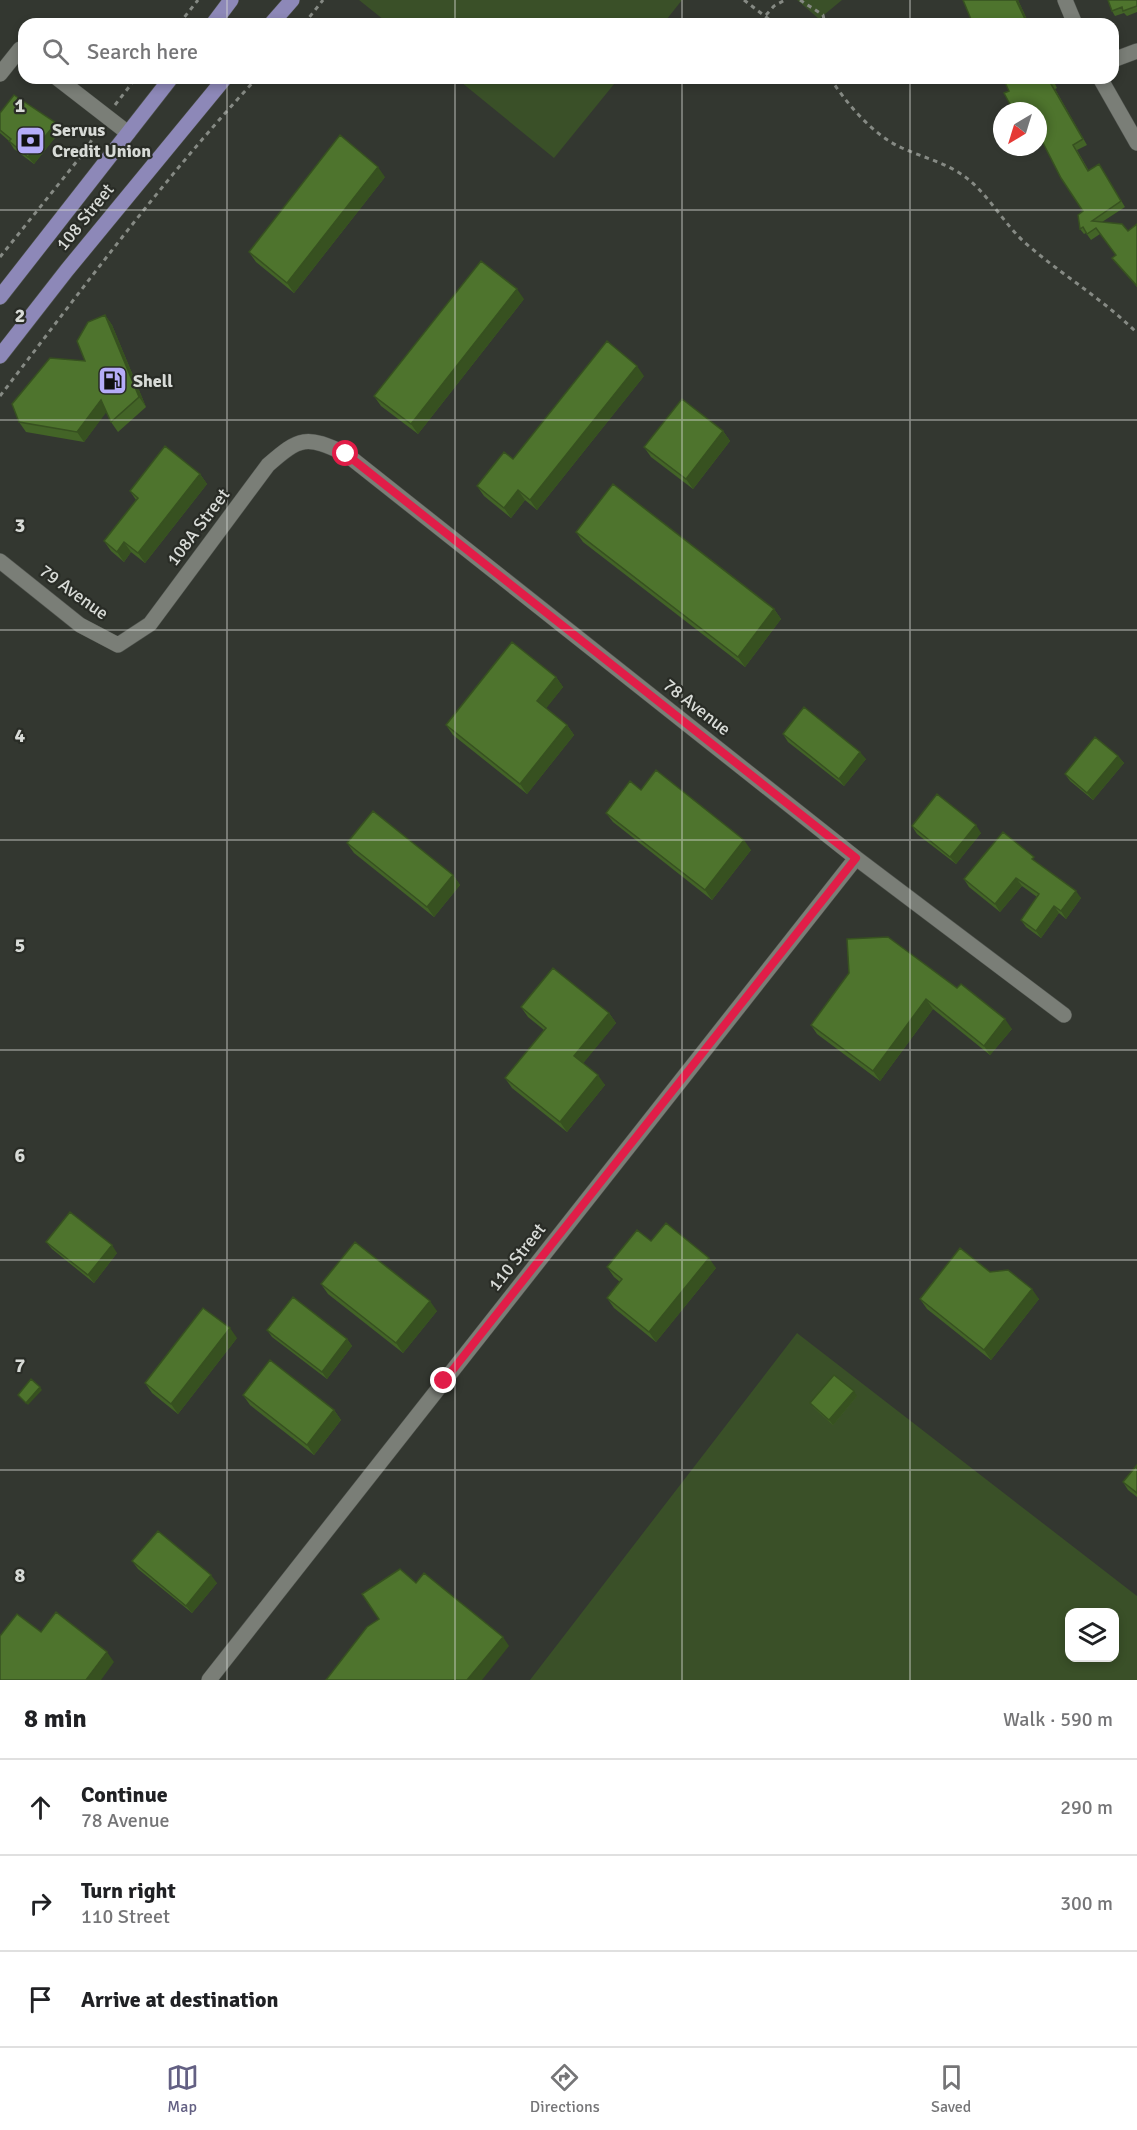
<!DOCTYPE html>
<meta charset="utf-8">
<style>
body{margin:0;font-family:Signika,sans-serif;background:#f6f6f6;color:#202124}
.controls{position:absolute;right:18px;bottom:18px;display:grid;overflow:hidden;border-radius:12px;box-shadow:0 3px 9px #0003}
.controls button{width:54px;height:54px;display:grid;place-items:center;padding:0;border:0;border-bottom:2px solid #e0e0e0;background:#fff;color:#202124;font:30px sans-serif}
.compass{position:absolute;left:993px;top:102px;width:54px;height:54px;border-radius:50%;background:#fff;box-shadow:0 3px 9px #0003;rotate:218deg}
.stop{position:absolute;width:18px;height:18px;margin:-14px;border:4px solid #e11d48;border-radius:50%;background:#fff}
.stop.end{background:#e11d48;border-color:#fff;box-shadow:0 2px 6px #0008}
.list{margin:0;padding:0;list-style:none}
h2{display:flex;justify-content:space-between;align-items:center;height:78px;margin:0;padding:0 24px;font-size:26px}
h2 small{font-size:20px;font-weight:400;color:#757577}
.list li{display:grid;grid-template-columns:39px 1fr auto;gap:18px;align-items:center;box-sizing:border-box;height:96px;padding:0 24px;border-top:2px solid #e0e0e0}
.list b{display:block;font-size:22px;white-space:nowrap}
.list p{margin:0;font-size:20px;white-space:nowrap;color:#757577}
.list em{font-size:20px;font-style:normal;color:#757577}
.icon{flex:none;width:33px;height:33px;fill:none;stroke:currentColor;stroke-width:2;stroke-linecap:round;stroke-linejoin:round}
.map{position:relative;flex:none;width:1137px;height:1680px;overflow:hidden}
.search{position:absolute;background:#fff;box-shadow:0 3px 9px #0003;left:18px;right:18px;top:18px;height:66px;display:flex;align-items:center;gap:15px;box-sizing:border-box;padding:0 21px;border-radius:18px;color:#757577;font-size:22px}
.sheet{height:366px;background:#fff}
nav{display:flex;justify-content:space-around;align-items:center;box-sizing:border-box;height:84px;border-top:2px solid #e0e0e0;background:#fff;font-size:16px;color:#757577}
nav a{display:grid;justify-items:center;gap:3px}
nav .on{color:#636083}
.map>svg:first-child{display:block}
</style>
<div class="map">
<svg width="1137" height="1680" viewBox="0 0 1137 1680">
<rect width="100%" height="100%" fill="#333730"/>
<path fill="#3a5028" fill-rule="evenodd" d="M 359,0 L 682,0 L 663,24 L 389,24 Z
M 797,0 L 842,0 L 819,19 Z
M 456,78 L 619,78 L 554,158 Z
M 797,1333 L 1137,1596 L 1137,1680 L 530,1680 ZM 1070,1612 L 1114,1612 L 1114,1658 L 1070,1658 Z"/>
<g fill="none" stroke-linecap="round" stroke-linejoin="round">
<defs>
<path id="minor" d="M 1065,0 L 1075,24
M 1113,60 L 1137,51
M 0,74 L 20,49 L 24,52
M 57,78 L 128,133
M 1100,78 L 1137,143
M 0,561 L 80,625 L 118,645 L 150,624 L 268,465 C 300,437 306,435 346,454 L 856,858 L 1064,1015
M 209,1680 L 856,858"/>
<path id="major" d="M 213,24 L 231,0
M 271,24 L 292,0
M 0,297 L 171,78
M 0,356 L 67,270 L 225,78"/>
</defs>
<use href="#minor" stroke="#4f534d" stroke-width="16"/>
<use href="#major" stroke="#4f534d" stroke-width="16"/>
<path stroke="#868a84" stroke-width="3" stroke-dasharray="4.5 4.5" stroke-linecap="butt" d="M 744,0 L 775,24
M 800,0 L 823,15 L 825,24
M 766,15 L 774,6 L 785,0
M 179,24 L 198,0
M 304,24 L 323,0
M 830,78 C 847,104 873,135 902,148 C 922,157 946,163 964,176 C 990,195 1005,227 1030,247 C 1065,277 1104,300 1137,333
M 115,105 L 136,78
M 0,257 L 86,150 L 99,127
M 0,396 C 83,288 164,178 257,78"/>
<use href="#minor" stroke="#7a7e77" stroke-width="15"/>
<use href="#major" stroke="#8d88b8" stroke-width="15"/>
</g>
<path fill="#436427" d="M 963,0 L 1018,0 L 1029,24 L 973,24 Z
M 1137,0 L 1137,12 L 1127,16 L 1124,13 L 1115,16 L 1112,11 Z
M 1052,78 L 1057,88 L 1055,89 L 1087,145 L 1077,150 L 1089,171 L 1099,164 L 1125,207 L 1102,222 L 1128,231 L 1137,224 L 1137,287 L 1112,258 L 1116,255 L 1100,234 L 1091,240 L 1086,233 L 1084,234 L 1080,229 L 1083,211 L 1041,139 L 1038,141 L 1038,111 L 1013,111 L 1012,108 L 1009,91 Z
M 0,113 L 61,130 L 34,164 L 14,149 L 9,141 L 0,133 Z
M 385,177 L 294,293 L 256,262 L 249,252 Z
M 524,299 L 418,434 L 381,406 L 374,396 Z
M 105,315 L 112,325 L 146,407 L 118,432 L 111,422 L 106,412 L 84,442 L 26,432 L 19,422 L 85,361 Z
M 644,376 L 537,510 L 525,500 L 511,518 L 484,496 L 477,486 L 513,459 Z
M 723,431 L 730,441 L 693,489 L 651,457 L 644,447 Z
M 200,474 L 207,484 L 145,563 L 131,552 L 124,562 L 111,551 L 104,541 L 136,500 L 130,491 Z
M 576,532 L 774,609 L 781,619 L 745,667 L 583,542 Z
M 556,677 L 563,687 L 546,708 L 567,725 L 574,735 L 527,794 L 453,735 L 446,725 Z
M 783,734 L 866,759 L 844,786 L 788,742 Z
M 1118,756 L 1124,763 L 1093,800 L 1070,781 L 1065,774 Z
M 606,813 L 751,850 L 712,900 L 613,822 Z
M 912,826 L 981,833 L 956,864 L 917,834 Z
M 347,843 L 453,875 L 460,885 L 434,917 L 354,853 Z
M 1039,864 L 1081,898 L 1066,919 L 1059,913 L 1041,938 L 1026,927 L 1021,920 L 1037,897 L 1022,886 L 1000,912 L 969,887 L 964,879 Z
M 849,973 L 1012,1029 L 990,1055 L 933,1009 L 880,1081 L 817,1034 L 811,1025 Z
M 521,1007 L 609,1013 L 616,1023 L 583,1063 L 605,1085 L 567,1132 L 512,1088 L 505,1078 L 544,1030 L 528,1017 Z
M 651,1241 L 716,1268 L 656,1342 L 614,1308 L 607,1298 L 620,1282 L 614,1277 L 607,1267 Z
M 46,1242 L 117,1253 L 94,1283 L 52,1249 Z
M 990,1272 L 1039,1299 L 991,1360 L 927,1309 L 920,1299 Z
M 321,1284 L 437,1311 L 403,1353 L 328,1294 Z
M 267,1330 L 347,1339 L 352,1346 L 327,1379 L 272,1337 Z
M 237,1338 L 178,1414 L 152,1393 L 145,1383 Z
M 243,1395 L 334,1410 L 341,1420 L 314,1455 L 250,1405 Z
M 857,1396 L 833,1425 L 814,1408 L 810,1403 Z
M 1137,1465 L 1137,1497 L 1128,1490 L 1123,1482 Z
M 132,1561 L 217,1583 L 192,1613 L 138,1569 Z"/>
<path fill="#375120" d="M 1016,0 L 1018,0 L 1029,24 L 1025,19 Z
M 56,123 L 61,130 L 34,164 L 28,157 Z
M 378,167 L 385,177 L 294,293 L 287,283 Z
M 517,289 L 524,299 L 418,434 L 411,424 Z
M 105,315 L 112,325 L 146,407 L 139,397 Z
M 637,366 L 644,376 L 537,510 L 530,500 Z
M 101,400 L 108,410 L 84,442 L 77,432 Z
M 723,431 L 730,441 L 693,489 L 686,479 Z
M 200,474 L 207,484 L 145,563 L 138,553 Z
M 518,490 L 525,500 L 511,518 L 504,508 Z
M 124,542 L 131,552 L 124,562 L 117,552 Z
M 774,609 L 781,619 L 745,667 L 738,657 Z
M 556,677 L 563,687 L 544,711 L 537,701 Z
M 567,725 L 574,735 L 527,794 L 520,784 Z
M 860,752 L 866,759 L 844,786 L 839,779 Z
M 1118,756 L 1124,763 L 1093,800 L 1087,793 Z
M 976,825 L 981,833 L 956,864 L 950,857 Z
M 744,840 L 751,850 L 712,900 L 705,890 Z
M 453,875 L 460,885 L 434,917 L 427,907 Z
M 1016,878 L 1022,886 L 1000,912 L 995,904 Z
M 1076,891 L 1081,898 L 1066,919 L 1061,911 Z
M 1054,906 L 1059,913 L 1041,938 L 1036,931 Z
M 926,999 L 933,1009 L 880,1081 L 873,1071 Z
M 609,1013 L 616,1023 L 581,1066 L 574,1056 Z
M 1005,1019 L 1012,1029 L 990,1055 L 984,1046 Z
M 598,1075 L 605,1085 L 567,1132 L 560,1122 Z
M 112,1245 L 117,1253 L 94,1283 L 88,1275 Z
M 709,1258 L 716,1268 L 656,1342 L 649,1332 Z
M 1032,1289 L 1039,1299 L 991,1360 L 984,1350 Z
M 430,1301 L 437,1311 L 403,1353 L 396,1343 Z
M 230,1328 L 237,1338 L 178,1414 L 171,1404 Z
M 347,1339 L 352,1346 L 327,1379 L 322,1372 Z
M 40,1387 L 42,1390 L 28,1405 L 26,1403 Z
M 854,1391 L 857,1396 L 833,1425 L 829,1420 Z
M 334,1410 L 341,1420 L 314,1455 L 307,1445 Z
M 211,1575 L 217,1583 L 192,1613 L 186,1606 Z
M 503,1637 L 509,1646 L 482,1680 L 467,1680 Z
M 107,1652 L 114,1662 L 101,1680 L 86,1680 Z"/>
<path fill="#4e742d" stroke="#375120" stroke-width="1.5" d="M 963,0 L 1016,0 L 1025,19 L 1014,24 L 973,24 Z
M 1108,0 L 1137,0 L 1137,6 L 1123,11 L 1122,7 L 1112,11 Z
M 1003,78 L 1051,78 L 1053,83 L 1051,84 L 1083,139 L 1073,145 L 1088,171 L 1099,164 L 1121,201 L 1092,221 L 1122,224 L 1128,231 L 1137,224 L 1137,286 L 1112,258 L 1116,255 L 1096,228 L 1087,234 L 1083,227 L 1080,229 L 1078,215 L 1083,211 L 1061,178 L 1038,133 L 1038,111 L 1019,111 L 1012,108 L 1004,93 L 1009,91 Z
M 14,95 L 56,123 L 28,157 L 9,141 L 11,139 L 0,130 L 0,113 Z
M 340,135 L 378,167 L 287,283 L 249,252 Z
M 481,261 L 517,289 L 411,424 L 374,396 Z
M 105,315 L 139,397 L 111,422 L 101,400 L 77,432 L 19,422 L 12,404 L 50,358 L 85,361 L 77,341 L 88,322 Z
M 607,341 L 637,366 L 530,500 L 518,490 L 504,508 L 477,486 L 504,452 L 513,459 Z
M 682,399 L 723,431 L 686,479 L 644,447 Z
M 165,446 L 200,474 L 138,553 L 124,542 L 117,552 L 104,541 L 138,498 L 130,491 Z
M 613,484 L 774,609 L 738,657 L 576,532 Z
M 512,642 L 556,677 L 537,701 L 567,725 L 520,784 L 446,725 Z
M 804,707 L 860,752 L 839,779 L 783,734 Z
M 1095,737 L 1118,756 L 1087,793 L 1065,774 Z
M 656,770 L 744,840 L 705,890 L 606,813 L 630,781 L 641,790 Z
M 937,794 L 976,825 L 950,857 L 912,826 Z
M 373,811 L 453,875 L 427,907 L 347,843 Z
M 1003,832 L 1034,857 L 1032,859 L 1076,891 L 1061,911 L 1054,906 L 1036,931 L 1021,920 L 1039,894 L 1016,878 L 995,904 L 964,879 Z
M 888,937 L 957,988 L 961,984 L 1005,1019 L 984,1046 L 926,999 L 873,1071 L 811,1025 L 849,973 L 847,939 Z
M 553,968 L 609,1013 L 574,1056 L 598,1075 L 560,1122 L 505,1078 L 546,1028 L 521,1007 Z
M 70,1212 L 112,1245 L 88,1275 L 46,1242 Z
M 666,1223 L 709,1258 L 649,1332 L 607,1298 L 622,1279 L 607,1267 L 637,1230 L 651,1241 Z
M 355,1242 L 430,1301 L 396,1343 L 321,1284 Z
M 960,1248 L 990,1272 L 1008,1270 L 1032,1289 L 984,1350 L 920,1299 Z
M 293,1297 L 347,1339 L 322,1372 L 267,1330 Z
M 203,1308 L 230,1328 L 171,1404 L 145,1383 Z
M 270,1360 L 334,1410 L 307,1445 L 243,1395 Z
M 834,1375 L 854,1391 L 829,1420 L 810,1403 Z
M 31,1379 L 40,1387 L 26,1403 L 18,1395 Z
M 1137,1465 L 1137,1493 L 1123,1482 Z
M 158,1531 L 211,1575 L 186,1606 L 132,1561 Z
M 400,1569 L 416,1583 L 424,1573 L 503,1637 L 467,1680 L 326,1680 L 367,1627 L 379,1619 L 362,1594 Z
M 56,1612 L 107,1652 L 86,1680 L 0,1680 L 0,1636 L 17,1614 L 41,1632 Z"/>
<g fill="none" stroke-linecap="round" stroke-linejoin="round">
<path stroke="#e11d48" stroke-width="8" d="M 346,454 L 856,858 L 444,1381"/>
</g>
<path fill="none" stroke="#d8dbd7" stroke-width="1.5" stroke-opacity="0.55" d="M 227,0 L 227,24M 455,0 L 455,24M 682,0 L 682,24M 910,0 L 910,24M 227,78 L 227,1680M 455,78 L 455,1680M 682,78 L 682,1680M 910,78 L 910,1680M 0,210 L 1137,210M 0,420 L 1137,420M 0,630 L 1137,630M 0,840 L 1137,840M 0,1050 L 1137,1050M 0,1260 L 1137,1260M 0,1470 L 1137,1470"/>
<defs>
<symbol id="bank-square" viewBox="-11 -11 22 22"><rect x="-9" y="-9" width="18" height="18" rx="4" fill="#b5acf8" stroke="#292c26"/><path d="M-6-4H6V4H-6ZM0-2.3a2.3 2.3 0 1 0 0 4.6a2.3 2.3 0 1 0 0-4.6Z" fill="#111"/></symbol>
<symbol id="fuel-square" viewBox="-11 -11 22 22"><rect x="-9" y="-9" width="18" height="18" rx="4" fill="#b5acf8" stroke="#292c26"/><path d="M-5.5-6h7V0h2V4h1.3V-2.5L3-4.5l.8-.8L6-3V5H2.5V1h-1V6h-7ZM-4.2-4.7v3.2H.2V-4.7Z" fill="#111"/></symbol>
</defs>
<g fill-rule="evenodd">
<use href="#bank-square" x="14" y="124" width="33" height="33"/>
<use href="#fuel-square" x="96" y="364" width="33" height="33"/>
</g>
<g text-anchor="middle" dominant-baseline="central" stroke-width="4.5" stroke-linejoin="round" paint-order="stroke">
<g font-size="18" font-weight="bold" fill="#d8dbd7" stroke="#292c26" text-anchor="start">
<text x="52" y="130">Servus<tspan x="52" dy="21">Credit Union</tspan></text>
<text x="133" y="381">Shell</text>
</g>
<g font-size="18" fill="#d8dbd7" stroke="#292c26">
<text transform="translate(85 217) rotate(-51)">108 Street</text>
<text transform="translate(198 527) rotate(-53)">108A Street</text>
<text transform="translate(74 592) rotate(36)">79 Avenue</text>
<text transform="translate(697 707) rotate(38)">78 Avenue</text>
<text transform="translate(517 1257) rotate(-52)">110 Street</text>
</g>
</g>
<g font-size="20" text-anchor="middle" font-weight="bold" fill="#d8dbd7" stroke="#292c26" stroke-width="4.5" stroke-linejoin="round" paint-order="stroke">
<text x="20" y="112">1</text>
<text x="20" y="322">2</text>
<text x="20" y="532">3</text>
<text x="20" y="742">4</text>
<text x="20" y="952">5</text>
<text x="20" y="1162">6</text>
<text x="20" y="1372">7</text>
<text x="20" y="1582">8</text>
</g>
</svg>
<div class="controls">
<button><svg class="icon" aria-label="layers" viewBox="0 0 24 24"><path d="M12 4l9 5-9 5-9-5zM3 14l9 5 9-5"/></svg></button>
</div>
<svg class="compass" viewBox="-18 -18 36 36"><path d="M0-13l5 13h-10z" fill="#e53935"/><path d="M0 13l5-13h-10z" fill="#757577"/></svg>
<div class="stop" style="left:346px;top:454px"></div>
<div class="stop end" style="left:444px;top:1381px"></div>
<div class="search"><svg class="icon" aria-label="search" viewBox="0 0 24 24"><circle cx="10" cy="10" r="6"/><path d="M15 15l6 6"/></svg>Search here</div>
</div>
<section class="sheet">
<h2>8 min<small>Walk · 590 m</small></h2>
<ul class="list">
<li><svg class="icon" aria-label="ahead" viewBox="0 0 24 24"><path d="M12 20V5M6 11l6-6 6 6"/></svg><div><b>Continue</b><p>78 Avenue</p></div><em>290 m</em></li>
<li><svg class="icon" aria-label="right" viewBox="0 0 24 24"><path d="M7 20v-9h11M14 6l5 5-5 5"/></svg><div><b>Turn right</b><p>110 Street</p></div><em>300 m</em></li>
<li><svg class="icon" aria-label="arrive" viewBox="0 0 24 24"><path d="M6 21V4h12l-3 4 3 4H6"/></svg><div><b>Arrive at destination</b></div></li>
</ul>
</section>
<nav>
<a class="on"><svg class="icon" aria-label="map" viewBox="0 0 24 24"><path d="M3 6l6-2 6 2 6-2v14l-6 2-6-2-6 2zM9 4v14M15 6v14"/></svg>Map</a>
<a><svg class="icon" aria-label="directions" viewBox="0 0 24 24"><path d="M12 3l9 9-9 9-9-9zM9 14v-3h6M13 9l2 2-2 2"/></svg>Directions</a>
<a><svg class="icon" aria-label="saved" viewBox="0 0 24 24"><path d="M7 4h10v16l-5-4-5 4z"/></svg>Saved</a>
</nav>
